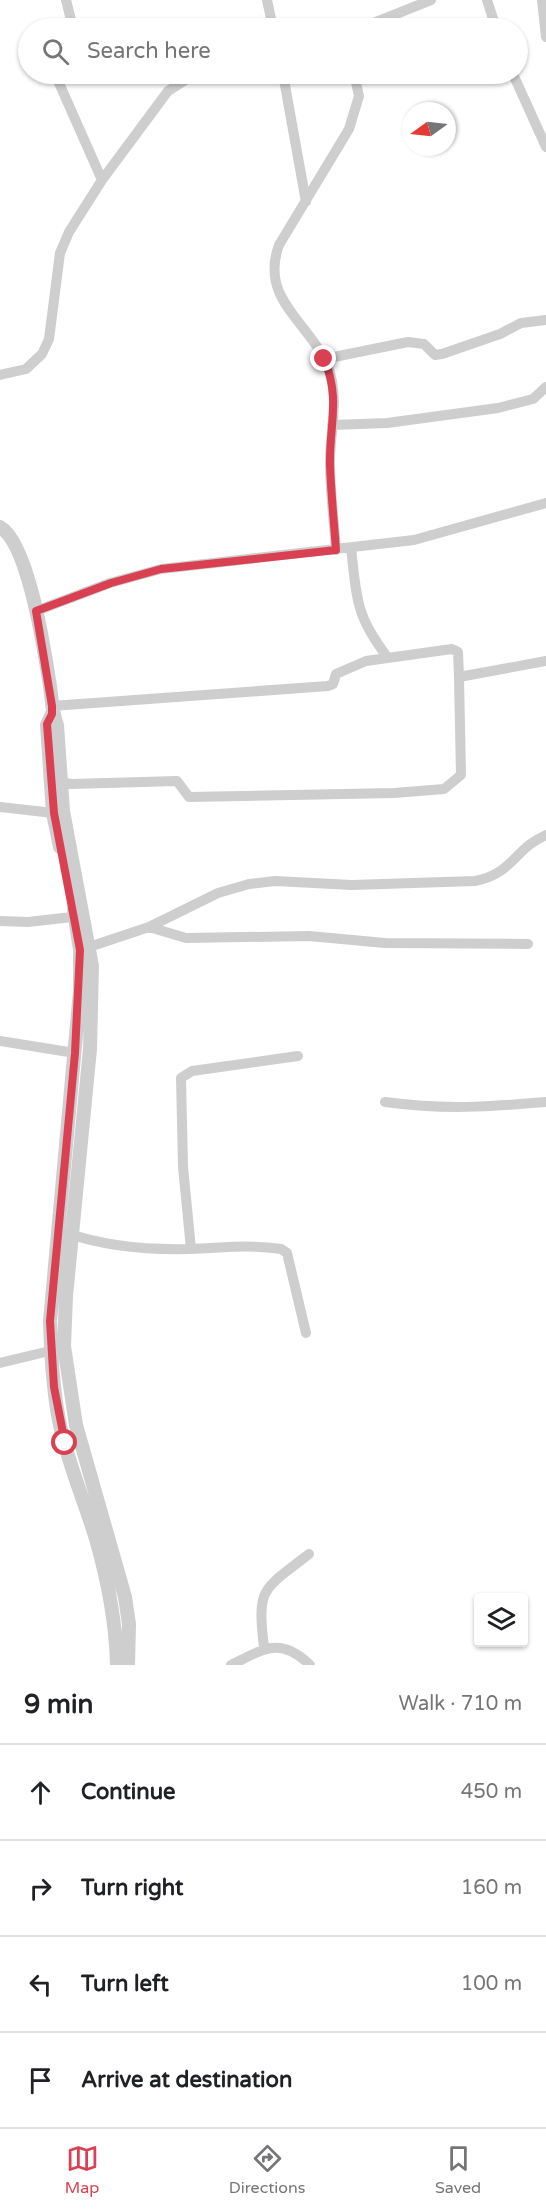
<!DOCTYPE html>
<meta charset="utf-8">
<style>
body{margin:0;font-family:"Varela Round",sans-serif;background:#f6f6f6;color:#202124}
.controls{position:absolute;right:18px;bottom:18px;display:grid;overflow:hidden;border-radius:6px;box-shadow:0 2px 4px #0004}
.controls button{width:54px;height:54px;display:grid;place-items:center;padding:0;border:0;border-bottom:2px solid #e0e0e0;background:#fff;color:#202124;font:30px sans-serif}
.compass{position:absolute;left:402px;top:102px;width:54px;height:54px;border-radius:50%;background:#fff;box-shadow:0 2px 4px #0004;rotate:255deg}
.stop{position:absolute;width:18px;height:18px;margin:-14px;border:4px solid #d94153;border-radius:50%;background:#fff}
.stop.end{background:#d94153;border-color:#fff;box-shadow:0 2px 6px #0008}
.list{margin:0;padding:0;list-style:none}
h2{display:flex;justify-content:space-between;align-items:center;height:78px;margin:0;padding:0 24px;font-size:26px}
h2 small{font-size:20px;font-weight:400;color:#757577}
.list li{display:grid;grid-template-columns:39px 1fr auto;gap:18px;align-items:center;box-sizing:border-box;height:96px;padding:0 24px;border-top:2px solid #e0e0e0}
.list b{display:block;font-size:22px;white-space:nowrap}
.list em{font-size:20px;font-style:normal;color:#757577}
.icon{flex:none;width:33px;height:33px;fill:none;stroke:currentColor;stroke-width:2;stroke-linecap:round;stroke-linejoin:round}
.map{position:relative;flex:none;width:546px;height:1665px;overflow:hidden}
.search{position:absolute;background:#fff;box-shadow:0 2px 4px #0004;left:18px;right:18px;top:18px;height:66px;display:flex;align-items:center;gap:15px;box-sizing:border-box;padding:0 21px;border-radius:33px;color:#757577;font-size:22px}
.sheet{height:462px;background:#fff}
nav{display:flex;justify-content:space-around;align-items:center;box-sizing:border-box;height:84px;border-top:2px solid #e0e0e0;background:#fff;font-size:16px;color:#757577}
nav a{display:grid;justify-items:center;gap:3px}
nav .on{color:#d94153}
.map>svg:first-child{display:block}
</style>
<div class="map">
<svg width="546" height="1665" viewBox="0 0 546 1665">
<rect width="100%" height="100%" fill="#fff"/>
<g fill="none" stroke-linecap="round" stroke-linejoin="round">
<path stroke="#cecece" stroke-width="10" d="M 66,0 L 73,28
M 267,0 L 273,28
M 487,0 L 496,28
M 542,0 L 546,37
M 361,28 L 431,0
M 55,74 L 102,180
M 283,74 L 306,202
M 513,74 L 546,147
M 324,359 L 408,342 L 424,344 L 435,355 L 442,354 L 500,334 L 521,323 L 546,320
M 0,375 L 26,369 L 42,354 L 49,339 L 60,253 L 69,232 L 102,180 L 168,91 L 187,79 L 203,74
M 332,425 L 387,423 L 498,408 L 533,399 L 546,387
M 351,548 C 357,599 355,615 388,658
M 336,550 C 334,521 330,491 330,462 C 330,429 340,399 328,367 C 310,322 259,300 279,245 L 349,129 L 359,96 L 354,74
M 36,611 L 110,583 L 161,569 L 414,540 L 546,503
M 52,706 L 328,686 L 333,684 L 336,674 L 366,661 L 452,649 L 458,652 L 459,677
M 55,781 L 71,784 L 177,781 L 189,797 L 394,793 L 444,789 L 461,775 L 459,677 L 546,661
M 0,807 L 53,813
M 0,921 L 28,922 L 81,916
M 149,927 L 186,938 L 309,936 L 385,943 L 528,944
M 83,949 L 149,927 L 218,893 L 249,884 L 275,881 L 352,885 L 475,881 C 513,874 515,848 546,835
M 0,1041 L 75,1053
M 385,1102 C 445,1110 487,1107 546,1102
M 67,1233 C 107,1247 147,1250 189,1249 C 222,1248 247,1244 281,1249 L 287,1253 L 306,1333
M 191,1249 L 183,1167 L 181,1078 L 192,1071 L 298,1056
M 0,1363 L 58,1349
M 264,1648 C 257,1586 262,1591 309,1554
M 231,1665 C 264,1649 280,1636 310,1665"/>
<path stroke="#cecece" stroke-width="14" d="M 0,527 C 28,543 44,648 49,680 C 52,695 51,710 57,725 L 63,811 L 92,966 L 90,1049 L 66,1296 L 64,1346 L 76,1425 L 125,1597 L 129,1624 L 128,1665
M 52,714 L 47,725 L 53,813 L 60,847
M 74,910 L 80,950 L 80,991 L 50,1321 C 51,1358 53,1395 61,1430 C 70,1468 85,1503 96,1539 C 108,1581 116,1622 117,1665"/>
</g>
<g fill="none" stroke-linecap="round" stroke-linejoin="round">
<path stroke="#d94153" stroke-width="8" d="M 65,1443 L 54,1387 L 50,1321 L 75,1053 L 80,950 L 54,813 L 47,724 L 52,714 L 52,706 L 36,611 L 111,583 L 161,569 L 336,550 C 334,522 331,493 330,465 C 329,426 341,398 324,359"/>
</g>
</svg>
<div class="controls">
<button><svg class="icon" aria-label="layers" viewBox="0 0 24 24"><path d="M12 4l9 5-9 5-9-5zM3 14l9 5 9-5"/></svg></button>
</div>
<svg class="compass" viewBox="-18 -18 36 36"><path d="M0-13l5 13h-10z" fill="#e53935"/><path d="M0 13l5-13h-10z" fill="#757577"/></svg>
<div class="stop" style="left:65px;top:1443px"></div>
<div class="stop end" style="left:324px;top:359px"></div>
<div class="search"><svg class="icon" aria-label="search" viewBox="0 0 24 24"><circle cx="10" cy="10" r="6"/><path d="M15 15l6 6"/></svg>Search here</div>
</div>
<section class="sheet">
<h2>9 min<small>Walk · 710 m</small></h2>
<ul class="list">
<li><svg class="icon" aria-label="ahead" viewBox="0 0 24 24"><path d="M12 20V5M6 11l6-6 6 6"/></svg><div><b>Continue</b></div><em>450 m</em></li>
<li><svg class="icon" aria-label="right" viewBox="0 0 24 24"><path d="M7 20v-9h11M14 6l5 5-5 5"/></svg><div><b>Turn right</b></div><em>160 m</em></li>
<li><svg class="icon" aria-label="left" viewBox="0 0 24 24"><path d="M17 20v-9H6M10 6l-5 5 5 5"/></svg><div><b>Turn left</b></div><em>100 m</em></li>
<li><svg class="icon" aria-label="arrive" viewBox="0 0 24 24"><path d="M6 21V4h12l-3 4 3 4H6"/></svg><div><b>Arrive at destination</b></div></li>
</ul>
</section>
<nav>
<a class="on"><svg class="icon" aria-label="map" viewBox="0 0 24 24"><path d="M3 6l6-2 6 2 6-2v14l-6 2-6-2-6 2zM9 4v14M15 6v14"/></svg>Map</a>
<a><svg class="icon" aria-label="directions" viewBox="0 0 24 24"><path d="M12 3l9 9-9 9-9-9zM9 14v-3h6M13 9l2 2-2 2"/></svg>Directions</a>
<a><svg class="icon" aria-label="saved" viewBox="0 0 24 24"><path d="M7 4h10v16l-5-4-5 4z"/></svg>Saved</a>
</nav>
